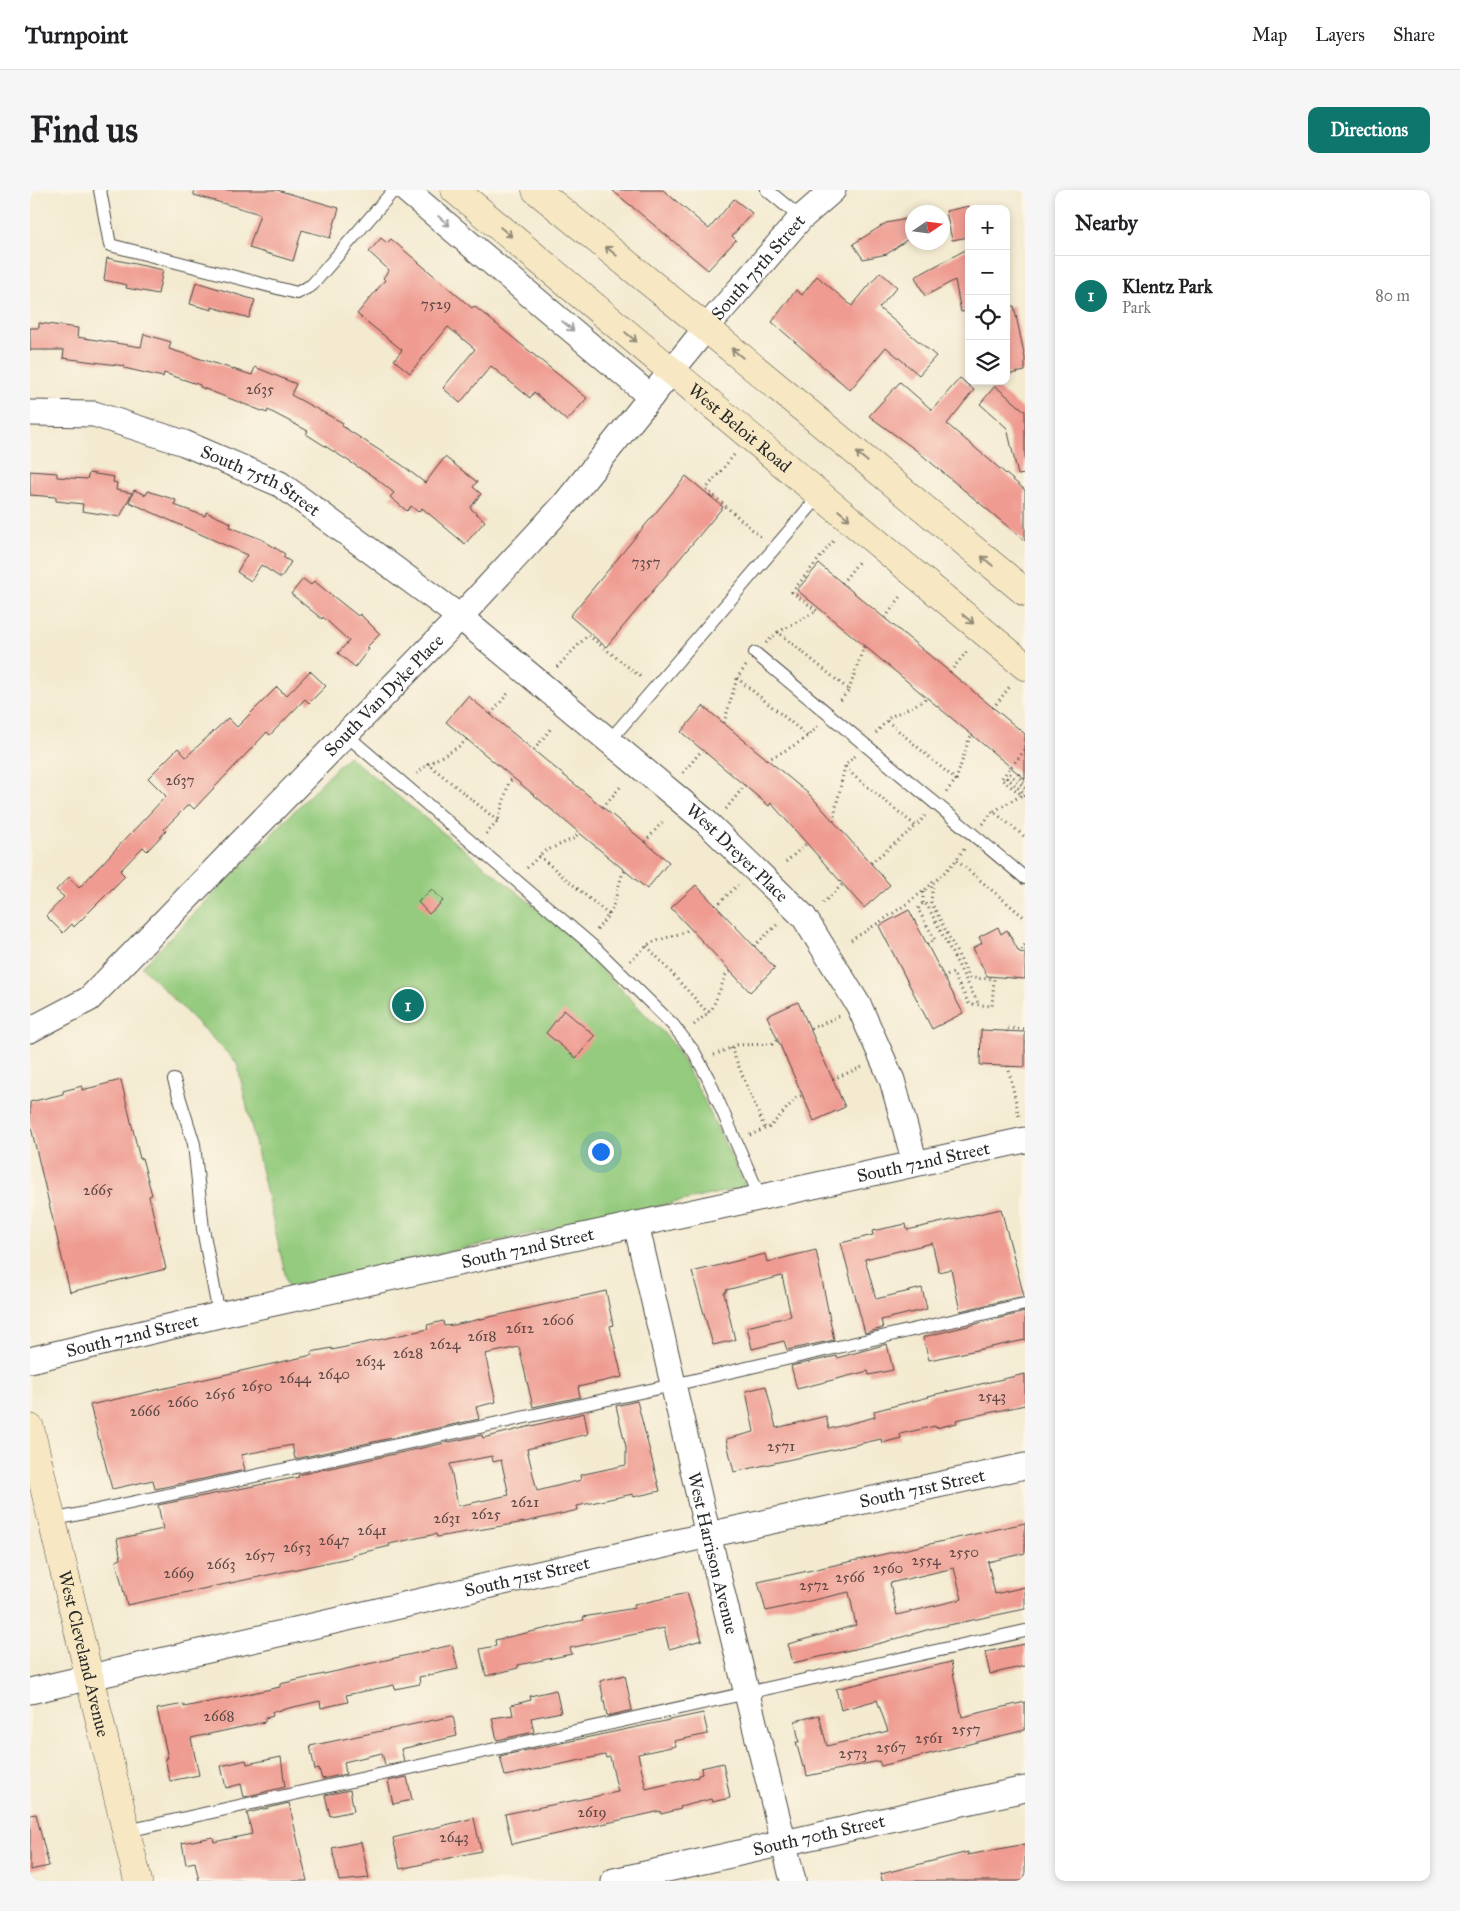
<!DOCTYPE html>
<meta charset="utf-8">
<style>
body{margin:0;font-family:"IM FELL Great Primer",serif;background:#f6f6f6;color:#202124}
.controls{position:absolute;right:15px;top:15px;display:grid;overflow:hidden;border-radius:10px;box-shadow:0 2px 8px #0003}
.controls button{width:45px;height:45px;display:grid;place-items:center;padding:0;border:0;border-bottom:1px solid #e0e0e0;background:#fff;color:#202124;font:25px sans-serif}
.compass{position:absolute;left:875px;top:15px;width:45px;height:45px;border-radius:50%;background:#fff;box-shadow:0 2px 8px #0003;rotate:77deg}
.you{position:absolute;left:570px;top:961px;width:18px;height:18px;margin:-12px;border:4px solid #fff;border-radius:50%;background:#1a73e8;box-shadow:0 0 0 8px #1a73e833}
.badge{display:grid;place-items:center;width:32px;height:32px;border-radius:50%;background:#0f766e;color:#fff;font-size:16px;font-weight:700}
.pin{position:absolute;translate:-50% -50%;border:2px solid #fff;box-shadow:0 1px 5px #0006}
.list{margin:0;padding:0;list-style:none}
h2{display:flex;justify-content:space-between;align-items:center;height:65px;margin:0;padding:0 20px;font-size:21px}
h2 small{font-size:16px;font-weight:400;color:#757577}
.list li{display:grid;grid-template-columns:32px 1fr auto;gap:15px;align-items:center;box-sizing:border-box;height:80px;padding:0 20px;border-top:1px solid #e0e0e0}
.list b{display:block;font-size:19px;white-space:nowrap}
.list p{margin:0;font-size:16px;white-space:nowrap;color:#757577}
.list em{font-size:16px;font-style:normal;color:#757577}
.icon{flex:none;width:28px;height:28px;fill:none;stroke:currentColor;stroke-width:2;stroke-linecap:round;stroke-linejoin:round}
.map{position:relative;flex:none;width:995px;height:1691px;overflow:hidden;border-radius:10px}
header{display:flex;align-items:center;gap:30px;box-sizing:border-box;height:70px;padding:0 25px;background:#fff;border-bottom:1px solid #e0e0e0}
header strong{font-size:24px}
nav{display:flex;gap:28px;margin-inline-start:auto;font-size:18px}
.intro{display:flex;align-items:center;justify-content:space-between;box-sizing:border-box;height:120px;padding:0 30px}
h1{margin:0;font-size:35px}
.button{padding:12px 22px;border-radius:10px;background:#0f766e;color:#fff;font-size:18px;font-weight:700}
main{display:flex;gap:30px;padding:0 30px}
aside{flex:1;background:#fff;border-radius:10px;box-shadow:0 2px 8px #0003}
.map>svg:first-child{display:block}
</style>
<header>
<strong>Turnpoint</strong>
<nav><a>Map</a><a>Layers</a><a>Share</a></nav>
</header>
<div class="intro"><h1>Find us</h1><a class="button">Directions</a></div>
<main>
<div class="map">
<svg width="995" height="1691" viewBox="0 0 995 1691">
<rect width="100%" height="100%" fill="#fcf5e5"/>
<filter id="ink" filterUnits="userSpaceOnUse"><feTurbulence type="fractalNoise" baseFrequency=".02" numOctaves="2"/><feDisplacementMap in="SourceGraphic" scale="10" xChannelSelector="R" yChannelSelector="G"/><feConvolveMatrix kernelMatrix="1 2 1 2 8 2 1 2 1" color-interpolation-filters="sRGB"/></filter>
<filter id="wash" filterUnits="userSpaceOnUse"><feTurbulence type="fractalNoise" baseFrequency=".0096" numOctaves="4" result="noise"/><feDisplacementMap in="SourceGraphic" scale="20" xChannelSelector="R" yChannelSelector="G"/><feGaussianBlur stdDeviation="1.12" result="paint"/><feColorMatrix in="noise" values="0 0 0 0 0 0 0 0 0 0 0 0 0 0 0 0 0 1.4 0 .05"/><feComposite in="paint" operator="in"/></filter>
<g filter="url(#wash)">
<rect width="100%" height="100%" fill="#f3ead0"/>
<path fill="#94cb7e" stroke="#607b54" d="M 318,566 L 534,740 L 642,852 L 670,902 L 716,997 L 258,1097 L 207,873 L 112,777 Z"/>
<g id="blocks">
<path fill="#ef9b91" fill-rule="evenodd" d="M 164,0 L 247,0 L 309,18 L 300,48 L 272,40 L 263,71 L 219,58 L 230,24 L 164,5 Z
M 582,0 L 633,0 L 679,39 L 704,9 L 722,23 L 702,46 L 706,50 L 678,80 Z
M 939,16 L 939,47 L 922,50 L 916,21 Z
M 882,28 L 882,46 L 857,64 L 833,69 L 823,54 L 856,33 Z
M 351,48 L 357,53 L 361,49 L 442,118 L 444,116 L 557,208 L 537,231 L 504,202 L 500,208 L 461,176 L 430,213 L 413,198 L 445,159 L 418,137 L 380,183 L 364,170 L 372,160 L 327,124 L 355,90 L 353,88 L 359,80 L 339,62 Z
M 939,58 L 939,121 L 931,122 L 925,90 L 895,106 L 885,87 Z
M 77,68 L 133,80 L 128,104 L 96,98 L 97,95 L 74,90 Z
M 850,82 L 867,97 L 849,118 L 906,166 L 889,185 L 856,157 L 820,200 L 742,132 L 766,100 L 772,105 L 787,86 L 822,116 Z
M 166,92 L 225,110 L 219,128 L 182,117 L 182,120 L 160,114 Z
M 976,116 L 984,116 L 995,168 L 995,181 L 976,185 Z
M 9,133 L 48,138 L 47,147 L 111,157 L 114,144 L 141,152 L 139,159 L 222,185 L 225,177 L 266,194 L 261,205 L 313,233 L 312,236 L 372,275 L 395,293 L 415,267 L 447,292 L 443,297 L 451,304 L 440,318 L 455,331 L 435,354 L 392,318 L 388,322 L 381,316 L 377,321 L 360,307 L 364,303 L 347,289 L 276,244 L 278,241 L 238,220 L 237,223 L 170,197 L 170,195 L 134,183 L 133,187 L 94,178 L 95,176 L 33,168 L 34,160 L 0,160 L 0,138 L 9,138 Z
M 930,188 L 944,200 L 917,234 L 995,300 L 995,351 L 886,260 L 839,226 L 870,192 L 902,220 Z
M 965,196 L 995,221 L 995,284 L 988,285 L 977,238 L 950,214 Z
M 0,281 L 27,283 L 27,287 L 57,289 L 59,283 L 84,287 L 83,292 L 87,293 L 86,300 L 102,303 L 90,327 L 52,321 L 53,314 L 26,311 L 26,307 L 0,305 Z
M 656,286 L 693,317 L 576,457 L 540,426 Z
M 104,300 L 116,305 L 118,301 L 146,310 L 144,315 L 175,326 L 176,322 L 201,333 L 200,337 L 231,349 L 255,364 L 253,367 L 261,372 L 251,388 L 231,375 L 221,391 L 207,382 L 217,365 L 99,312 Z
M 789,374 L 995,544 L 995,589 L 767,400 Z
M 273,389 L 281,395 L 284,391 L 328,426 L 330,424 L 350,444 L 337,457 L 339,459 L 325,477 L 308,463 L 319,451 L 293,427 L 292,429 L 261,404 Z
M 280,481 L 296,496 L 279,513 L 275,509 L 240,545 L 237,542 L 164,619 L 159,614 L 134,639 L 136,641 L 117,661 L 113,657 L 90,681 L 95,686 L 44,737 L 42,734 L 33,743 L 16,726 L 34,707 L 26,700 L 39,687 L 49,698 L 136,606 L 118,588 L 148,558 L 156,567 L 198,528 L 207,537 L 247,497 L 256,506 Z
M 438,506 L 639,672 L 617,699 L 416,532 Z
M 673,516 L 780,605 L 860,695 L 834,718 L 741,613 L 739,616 L 651,542 Z
M 666,695 L 745,778 L 720,802 L 641,718 Z
M 402,699 L 413,711 L 399,724 L 388,712 Z
M 879,720 L 933,823 L 902,839 L 849,736 Z
M 968,737 L 971,744 L 977,740 L 989,762 L 995,763 L 995,789 L 957,786 L 943,758 L 952,753 L 949,747 Z
M 768,812 L 815,917 L 784,931 L 737,826 Z
M 534,820 L 565,846 L 546,868 L 516,843 Z
M 951,840 L 995,842 L 995,877 L 950,875 Z
M 91,890 L 110,969 L 112,968 L 122,1005 L 119,1006 L 136,1079 L 40,1102 L 0,933 L 0,912 L 33,904 L 33,901 L 52,896 L 52,900 Z
M 971,1019 L 994,1106 L 930,1121 L 921,1079 L 909,1082 L 902,1053 L 835,1069 L 846,1109 L 892,1098 L 897,1119 L 851,1130 L 853,1138 L 835,1143 L 811,1053 L 843,1045 L 842,1041 L 876,1034 L 877,1040 Z
M 786,1060 L 804,1150 L 757,1160 L 754,1151 L 722,1159 L 717,1137 L 761,1126 L 752,1086 L 696,1100 L 696,1102 L 694,1103 L 705,1150 L 683,1155 L 662,1082 L 735,1064 L 737,1072 Z
M 576,1101 L 583,1135 L 580,1136 L 592,1187 L 548,1197 L 550,1207 L 503,1217 L 489,1157 L 455,1164 L 466,1212 L 446,1217 L 449,1229 L 265,1269 L 262,1255 L 211,1265 L 215,1280 L 125,1299 L 123,1290 L 82,1299 L 60,1215 L 282,1165 L 281,1162 L 302,1158 L 302,1160 L 398,1139 L 397,1135 L 413,1131 L 414,1136 L 424,1135 Z
M 995,1122 L 995,1150 L 899,1170 L 893,1147 Z
M 857,1154 L 863,1180 L 839,1185 L 838,1181 L 767,1199 L 761,1176 L 807,1166 L 807,1168 Z
M 995,1184 L 995,1215 L 926,1230 L 927,1233 L 906,1238 L 905,1236 L 870,1244 L 871,1248 L 852,1253 L 851,1249 L 704,1282 L 696,1249 L 724,1242 L 716,1201 L 736,1196 L 746,1238 L 796,1226 L 799,1239 L 845,1227 L 844,1221 L 899,1207 L 898,1206 Z
M 607,1211 L 630,1301 L 603,1307 L 603,1304 L 547,1316 L 548,1320 L 495,1332 L 407,1347 L 406,1344 L 359,1354 L 360,1356 L 322,1365 L 323,1367 L 97,1415 L 86,1371 L 91,1369 L 87,1349 L 133,1339 L 128,1315 L 269,1287 L 268,1285 L 452,1245 L 453,1248 L 554,1223 L 558,1244 L 497,1259 L 507,1301 L 551,1290 L 550,1285 L 596,1275 L 596,1257 L 586,1216 ZM 462,1266 L 463,1272 L 471,1270 L 479,1305 L 428,1316 L 420,1274 Z
M 995,1333 L 995,1363 L 958,1372 L 965,1404 L 995,1397 L 995,1419 L 900,1439 L 851,1453 L 763,1473 L 758,1454 L 826,1435 L 819,1402 L 736,1421 L 728,1392 ZM 924,1378 L 932,1409 L 867,1425 L 860,1393 Z
M 657,1403 L 672,1450 L 639,1459 L 634,1438 L 540,1458 L 542,1464 L 488,1475 L 488,1478 L 456,1486 L 450,1459 L 466,1456 L 465,1450 L 554,1430 L 553,1427 L 605,1418 L 604,1415 Z
M 995,1454 L 995,1476 L 960,1484 L 955,1462 Z
M 422,1455 L 428,1479 L 389,1487 L 390,1494 L 365,1499 L 364,1495 L 316,1505 L 318,1512 L 291,1518 L 290,1511 L 242,1522 L 243,1526 L 235,1528 L 235,1532 L 161,1548 L 169,1585 L 140,1591 L 135,1568 L 138,1568 L 127,1519 L 154,1514 L 154,1517 L 199,1508 L 250,1497 L 250,1494 Z
M 921,1472 L 932,1527 L 995,1512 L 995,1540 L 851,1576 L 849,1571 L 777,1586 L 775,1576 L 773,1577 L 766,1552 L 769,1552 L 765,1531 L 789,1525 L 797,1556 L 858,1541 L 847,1510 L 811,1520 L 806,1499 Z
M 595,1485 L 602,1520 L 577,1526 L 570,1491 Z
M 526,1500 L 531,1522 L 501,1528 L 504,1542 L 467,1550 L 462,1528 L 483,1525 L 481,1515 L 501,1510 L 500,1506 Z
M 673,1523 L 678,1544 L 644,1551 L 646,1556 L 608,1564 L 616,1599 L 668,1587 L 668,1585 L 672,1584 L 671,1578 L 693,1573 L 700,1608 L 682,1612 L 681,1609 L 650,1617 L 651,1619 L 631,1624 L 631,1621 L 482,1654 L 475,1624 L 588,1602 L 580,1567 L 576,1568 L 575,1565 L 475,1586 L 470,1566 Z
M 423,1526 L 427,1546 L 371,1559 L 374,1571 L 355,1575 L 352,1563 L 314,1572 L 316,1584 L 292,1589 L 289,1579 L 285,1580 L 280,1556 Z
M 251,1567 L 255,1597 L 214,1607 L 211,1594 L 196,1598 L 191,1576 L 216,1570 L 217,1574 Z
M 377,1587 L 382,1610 L 363,1614 L 358,1591 Z
M 320,1600 L 324,1621 L 300,1626 L 295,1605 Z
M 259,1613 L 277,1691 L 169,1691 L 165,1672 L 156,1674 L 152,1653 L 183,1647 L 184,1652 L 222,1644 L 217,1623 Z
M 6,1624 L 19,1676 L 0,1680 L 0,1625 Z
M 444,1628 L 451,1661 L 370,1679 L 363,1648 Z
M 331,1652 L 339,1688 L 309,1691 L 302,1658 Z
M 995,1654 L 995,1691 L 852,1691 L 851,1684 L 938,1662 L 938,1665 Z"/>
</g>
</g>
<g filter="url(#ink)">
<use href="#blocks" fill-opacity="0" stroke="#494844" stroke-width="1"/>
<g fill="none" stroke-linecap="round" stroke-linejoin="round">
<defs>
<path id="lane" d="M 70,0 L 80,55 L 267,103 L 282,95 L 364,0
M 737,0 L 771,28
M 725,463 L 995,688
M 315,544 L 565,758 L 643,835 L 664,862 L 678,888 L 730,1007
M 580,550 L 790,305
M 144,890 L 164,954 L 173,1039 L 189,1125
M 22,1330 L 643,1195 L 995,1114
M 97,1641 L 995,1441"/>
<g id="street">
<path d="M 376,0 L 621,207"/>
<path id="s1" d="M 0,223 L 64,224 L 154,253 L 250,294 L 430,427 L 673,629 L 774,727 L 829,816 L 862,890 L 885,973"/>
<path id="s2" d="M 0,840 L 59,809 L 430,427 L 534,315 L 676,138 L 771,28 L 803,0"/>
<path id="s3" d="M 606,1034 L 678,1345 L 763,1691"/>
<path id="s4" d="M 0,1170 L 189,1125 L 995,950"/>
<path id="s5" d="M 0,1501 L 678,1345 L 995,1276"/>
<path id="s6" d="M 584,1691 L 995,1599"/>
</g>
<g id="secondary">
<path id="s7" d="M 425,0 L 995,476"/>
<path d="M 506,0 L 676,138 L 995,402"/>
<path id="s8" d="M 0,1238 L 108,1691"/>
</g>
</defs>
<use href="#lane" stroke="#494844" stroke-width="14"/>
<use href="#street" stroke="#494844" stroke-width="27"/>
<use href="#secondary" stroke="#494844" stroke-width="29"/>
<path stroke="#494844" stroke-width="3" stroke-dasharray="1 4" stroke-linecap="butt" d="M 704,265 L 676,299 L 732,348
M 812,393 L 830,370
M 855,428 L 872,405
M 748,442 L 787,421 L 762,402 L 805,349
M 736,453 L 748,442 L 819,500 L 809,512
M 716,476 L 707,488 L 779,547
M 527,477 L 558,445 L 612,488
M 920,482 L 938,460
M 819,500 L 834,456
M 963,518 L 981,495
M 461,524 L 479,502
M 857,531 L 926,590 L 916,602
M 694,533 L 707,488
M 846,543 L 860,527 L 893,511 L 896,507
M 504,560 L 522,537
M 995,560 L 971,589 L 992,605 L 995,605
M 825,566 L 815,576 L 823,585 L 886,636 L 895,626
M 737,570 C 756,560 774,552 788,536
M 397,573 L 468,631
M 653,583 L 672,560
M 387,584 C 402,567 424,564 437,549
M 989,584 L 988,586 L 995,593
M 926,590 L 939,549 L 942,545
M 995,598 L 980,584 L 977,588 L 995,604
M 573,617 L 592,595
M 696,619 L 715,595
M 964,621 L 992,605
M 803,631 L 815,576
M 953,634 L 963,621 L 995,647
M 456,644 L 468,631 L 479,592 L 484,588
M 615,652 L 634,630
M 934,659 L 926,670 L 995,728
M 509,666 L 579,725
M 756,672 L 777,653
M 841,673 L 886,636
M 497,678 L 513,662 L 545,648 L 549,642
M 903,692 L 901,712 L 940,788 L 964,789 L 962,816 L 939,814 L 923,783 L 914,787
M 793,713 L 813,694
M 893,713 L 893,699
M 686,716 L 708,695
M 567,740 L 582,720 L 592,685 L 595,681
M 821,750 C 854,730 901,700 926,670
M 897,754 L 905,750 L 888,719 L 893,713 L 897,715 L 949,815
M 995,755 L 991,760 L 995,760
M 617,756 L 678,823
M 724,756 L 748,734
M 600,771 L 620,753 L 655,742 L 660,738
M 664,835 L 682,819 L 696,785 L 701,781
M 781,839 L 809,826
M 977,842 L 977,838 L 995,839
M 701,858 L 735,939
M 684,865 L 707,855 L 742,854 L 748,850
M 978,876 L 989,926
M 803,889 L 832,877
M 720,945 L 740,937 L 766,908 L 773,905"/>
<use href="#lane" stroke="#fff" stroke-width="12"/>
<use href="#street" stroke="#fff" stroke-width="25"/>
<use href="#secondary" stroke="#f7e8c3" stroke-width="28"/>
</g>
<defs><path id="oneway-shaft" d="M-6 0H5M1.5-3L5.5 0L1.5 3" fill="none" stroke-width="1.6" stroke-linecap="round" stroke-linejoin="round" transform="scale(1.25)"/></defs>
<g stroke="#a0a0a0">
<use href="#oneway-shaft" transform="translate(414 31) rotate(40)"/>
<use href="#oneway-shaft" transform="translate(538 136) rotate(40)"/>
</g>
<g stroke="#918a77">
<use href="#oneway-shaft" transform="translate(476 42) rotate(40)"/>
<use href="#oneway-shaft" transform="translate(581 61) rotate(-141)"/>
<use href="#oneway-shaft" transform="translate(601 147) rotate(40)"/>
<use href="#oneway-shaft" transform="translate(707 163) rotate(-140)"/>
<use href="#oneway-shaft" transform="translate(832 267) rotate(-140)"/>
<use href="#oneway-shaft" transform="translate(814 325) rotate(40)"/>
<use href="#oneway-shaft" transform="translate(957 371) rotate(-140)"/>
<use href="#oneway-shaft" transform="translate(938 429) rotate(40)"/>
</g>
</g>
<g text-anchor="middle" dominant-baseline="central" stroke-width="4.5" stroke-linejoin="round" paint-order="stroke">
<g font-size="15" fill="#5c4744">
<text x="406" y="114">7529</text>
<text x="230" y="199">2635</text>
<text x="616" y="372">7357</text>
<text x="150" y="590">2637</text>
<text x="68" y="1000">2665</text>
<text x="528" y="1130">2606</text>
<text x="490" y="1138">2612</text>
<text x="452" y="1146">2618</text>
<text x="415" y="1154">2624</text>
<text x="378" y="1163">2628</text>
<text x="340" y="1171">2634</text>
<text x="304" y="1184">2640</text>
<text x="265" y="1188">2644</text>
<text x="227" y="1196">2650</text>
<text x="190" y="1204">2656</text>
<text x="962" y="1206">2543</text>
<text x="153" y="1212">2660</text>
<text x="115" y="1221">2666</text>
<text x="751" y="1256">2571</text>
<text x="495" y="1312">2621</text>
<text x="456" y="1324">2625</text>
<text x="417" y="1328">2631</text>
<text x="342" y="1340">2641</text>
<text x="304" y="1350">2647</text>
<text x="267" y="1357">2653</text>
<text x="934" y="1362">2550</text>
<text x="230" y="1365">2657</text>
<text x="896" y="1370">2554</text>
<text x="191" y="1374">2663</text>
<text x="858" y="1378">2560</text>
<text x="149" y="1383">2669</text>
<text x="820" y="1387">2566</text>
<text x="784" y="1395">2572</text>
<text x="189" y="1526">2668</text>
<text x="936" y="1539">2557</text>
<text x="899" y="1548">2561</text>
<text x="861" y="1557">2567</text>
<text x="823" y="1563">2573</text>
<text x="562" y="1622">2619</text>
<text x="424" y="1647">2643</text>
</g>
<g font-size="18" fill="#2b2b2b" stroke="#fcf5e5">
<text stroke="none"><textPath href="#s2" startOffset="1059">South 75th Street</textPath></text>
<text stroke="none"><textPath href="#s7" startOffset="371">West Beloit Road</textPath></text>
<text stroke="none"><textPath href="#s1" startOffset="244">South 75th Street</textPath></text>
<text stroke="none"><textPath href="#s2" startOffset="490">South Van Dyke Place</textPath></text>
<text stroke="none"><textPath href="#s1" startOffset="851">West Dreyer Place</textPath></text>
<text stroke="none"><textPath href="#s4" startOffset="915">South 72nd Street</textPath></text>
<text stroke="none"><textPath href="#s4" startOffset="510">South 72nd Street</textPath></text>
<text stroke="none"><textPath href="#s4" startOffset="105">South 72nd Street</textPath></text>
<text stroke="none"><textPath href="#s5" startOffset="915">South 71st Street</textPath></text>
<text stroke="none"><textPath href="#s3" startOffset="338">West Harrison Avenue</textPath></text>
<text stroke="none"><textPath href="#s5" startOffset="510">South 71st Street</textPath></text>
<text stroke="none"><textPath href="#s8" startOffset="232">West Cleveland Avenue</textPath></text>
<text stroke="none"><textPath href="#s6" startOffset="210">South 70th Street</textPath></text>
</g>
</g>
</svg>
<div class="controls">
<button>+</button>
<button>−</button>
<button><svg class="icon" aria-label="locate" viewBox="0 0 24 24"><circle cx="12" cy="12" r="6"/><path d="M12 2v4M12 18v4M2 12h4M18 12h4"/></svg></button>
<button><svg class="icon" aria-label="layers" viewBox="0 0 24 24"><path d="M12 4l9 5-9 5-9-5zM3 14l9 5 9-5"/></svg></button>
</div>
<svg class="compass" viewBox="-18 -18 36 36"><path d="M0-13l5 13h-10z" fill="#e53935"/><path d="M0 13l5-13h-10z" fill="#757577"/></svg>
<div class="you"></div>
<div class="pin badge" style="left:378px;top:815px">1</div>
</div>
<aside>
<h2>Nearby<small></small></h2>
<ul class="list">
<li><span class="badge">1</span><div><b>Klentz Park</b><p>Park</p></div><em>80 m</em></li>
</ul>
</aside>
</main>
